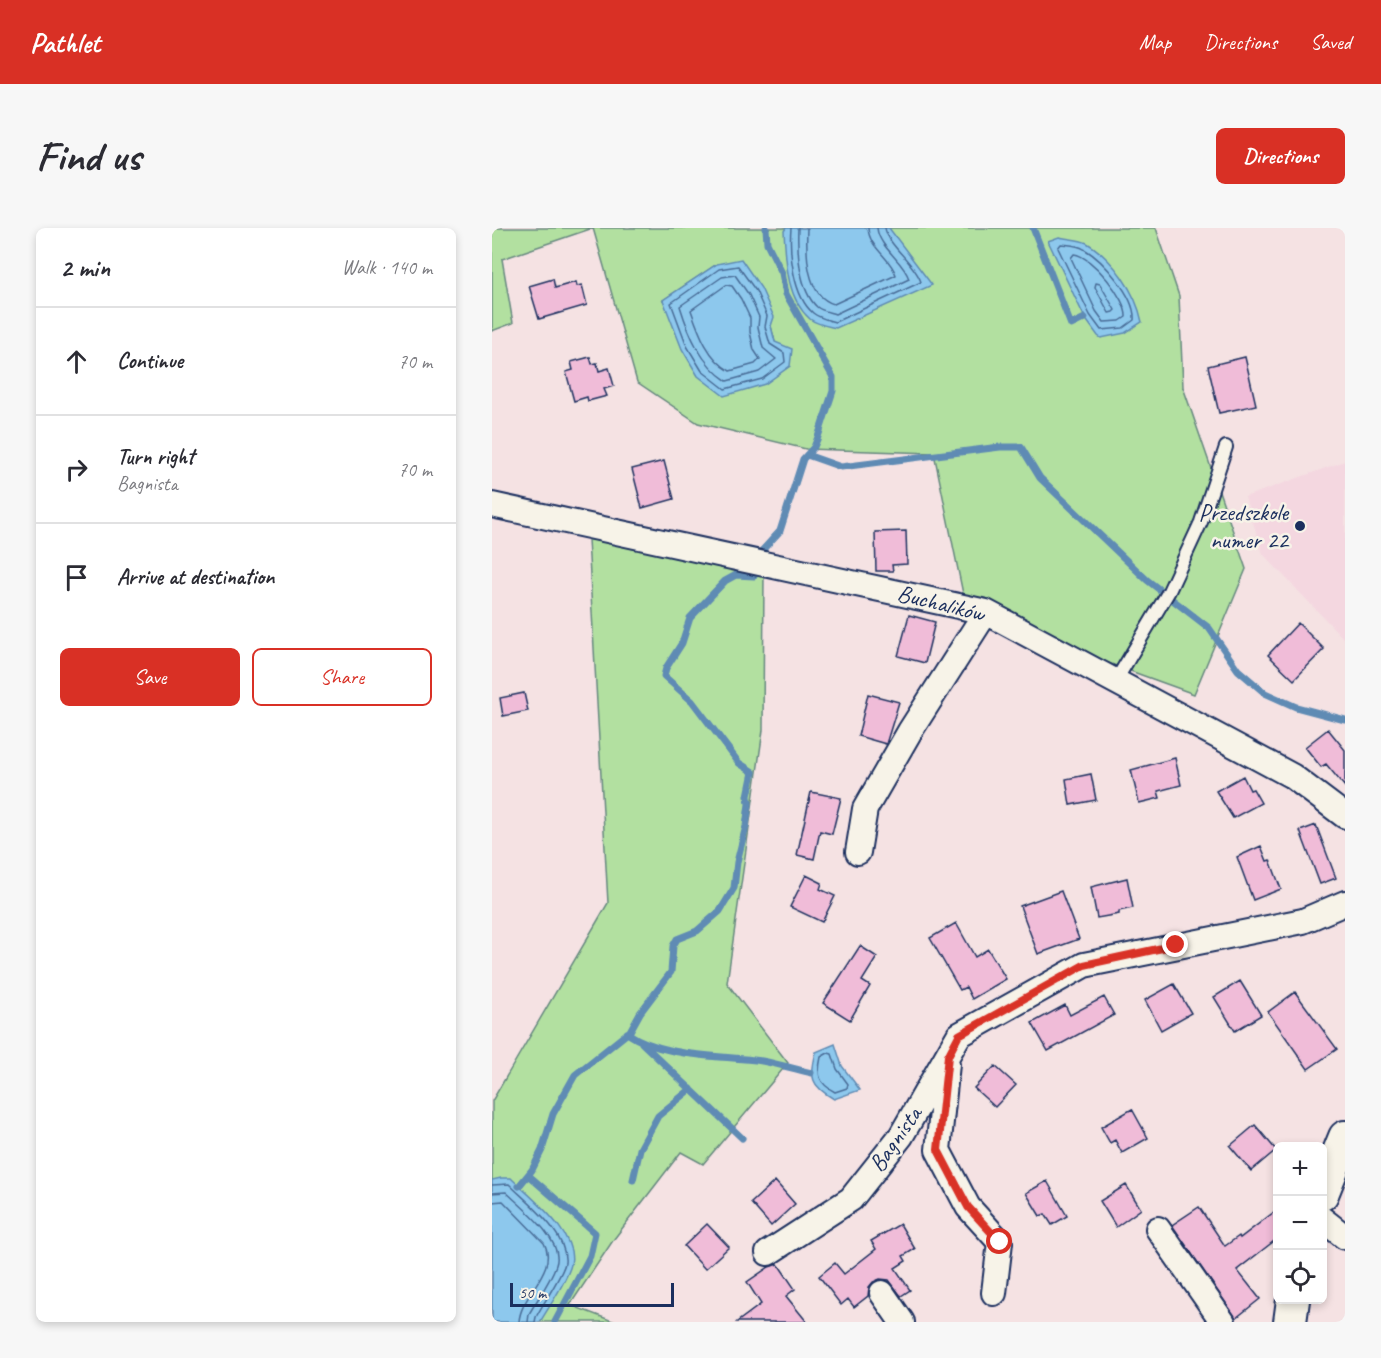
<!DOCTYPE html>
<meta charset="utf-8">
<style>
body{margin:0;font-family:Caveat,sans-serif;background:#f7f7f7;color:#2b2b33}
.controls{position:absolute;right:18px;bottom:18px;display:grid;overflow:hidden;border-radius:9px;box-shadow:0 3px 9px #0003}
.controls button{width:54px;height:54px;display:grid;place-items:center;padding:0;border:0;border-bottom:2px solid #e1e1e2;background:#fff;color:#2b2b33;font:30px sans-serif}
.scale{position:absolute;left:18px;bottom:15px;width:164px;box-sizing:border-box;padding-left:6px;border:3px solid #1b2f5e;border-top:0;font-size:16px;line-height:21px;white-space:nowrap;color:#1b2f5e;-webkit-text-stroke:4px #f7f3e8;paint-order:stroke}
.stop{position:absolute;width:18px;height:18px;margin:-14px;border:4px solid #d93025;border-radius:50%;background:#fff}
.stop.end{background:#d93025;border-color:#fff;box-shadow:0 2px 6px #0008}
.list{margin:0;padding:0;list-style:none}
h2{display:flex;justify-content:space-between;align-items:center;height:78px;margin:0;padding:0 24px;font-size:26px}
h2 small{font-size:20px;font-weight:400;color:#7c7c81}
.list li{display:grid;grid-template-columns:39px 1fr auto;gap:18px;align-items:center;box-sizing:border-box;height:108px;padding:0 24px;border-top:2px solid #e1e1e2}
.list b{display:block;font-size:22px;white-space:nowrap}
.list p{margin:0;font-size:20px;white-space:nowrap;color:#7c7c81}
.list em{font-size:20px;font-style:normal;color:#7c7c81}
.actions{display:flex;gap:12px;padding:18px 24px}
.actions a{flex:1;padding:14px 0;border:2px solid #d93025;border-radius:9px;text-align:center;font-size:21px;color:#d93025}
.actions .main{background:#d93025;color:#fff}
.icon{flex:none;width:33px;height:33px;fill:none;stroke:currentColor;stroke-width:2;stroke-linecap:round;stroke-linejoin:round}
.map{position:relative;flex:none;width:853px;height:1094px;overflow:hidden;border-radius:9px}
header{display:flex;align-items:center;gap:36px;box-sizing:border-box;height:84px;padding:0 30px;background:#d93025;color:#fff}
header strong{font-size:28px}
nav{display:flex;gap:33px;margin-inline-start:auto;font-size:21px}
.intro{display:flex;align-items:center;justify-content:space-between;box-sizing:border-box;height:144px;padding:0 36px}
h1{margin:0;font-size:42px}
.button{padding:15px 27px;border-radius:9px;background:#d93025;color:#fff;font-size:21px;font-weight:700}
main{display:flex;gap:36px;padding:0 36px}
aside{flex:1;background:#fff;border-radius:9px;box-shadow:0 3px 9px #0003}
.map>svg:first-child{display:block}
</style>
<header>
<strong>Pathlet</strong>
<nav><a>Map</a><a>Directions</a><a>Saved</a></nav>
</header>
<div class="intro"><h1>Find us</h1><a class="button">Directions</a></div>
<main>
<aside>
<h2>2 min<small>Walk · 140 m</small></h2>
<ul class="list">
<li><svg class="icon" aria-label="ahead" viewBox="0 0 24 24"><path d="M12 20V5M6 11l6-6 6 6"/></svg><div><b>Continue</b></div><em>70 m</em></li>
<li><svg class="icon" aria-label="right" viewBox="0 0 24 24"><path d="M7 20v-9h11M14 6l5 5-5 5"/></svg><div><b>Turn right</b><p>Bagnista</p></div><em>70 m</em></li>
<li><svg class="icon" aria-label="arrive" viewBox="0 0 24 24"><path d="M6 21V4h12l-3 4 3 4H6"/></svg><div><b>Arrive at destination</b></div></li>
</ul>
<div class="actions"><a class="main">Save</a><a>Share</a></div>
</aside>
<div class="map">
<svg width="853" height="1094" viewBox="0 0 853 1094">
<rect width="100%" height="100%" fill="#f5e2e3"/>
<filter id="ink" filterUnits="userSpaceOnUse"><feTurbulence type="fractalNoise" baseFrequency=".0167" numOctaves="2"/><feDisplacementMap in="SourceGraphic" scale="12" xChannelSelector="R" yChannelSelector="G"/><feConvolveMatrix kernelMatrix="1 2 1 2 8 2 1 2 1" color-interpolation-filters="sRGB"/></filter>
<g filter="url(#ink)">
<path fill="#f4d7e0" d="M 853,233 L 853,412 L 771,326 L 753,269 Z"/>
<path fill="#b2e0a0" stroke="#66887f" stroke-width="1.5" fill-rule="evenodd" d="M 0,0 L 664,0 L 687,68 L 691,159 L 754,341 L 702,466 L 608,432 L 471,366 L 442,225 L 314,221 L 206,195 L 145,154 L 101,0 L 10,31 L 21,95 L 0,103 ZM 225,36 L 279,98 L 283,114 L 171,72 Z
M 96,311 L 272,343 L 271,502 L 235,755 L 296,835 L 211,936 L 189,924 L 122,1011 L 78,1077 L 123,1094 L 0,1094 L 0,873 L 116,675 Z"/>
<path fill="#8dc8ed" stroke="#5f8bb4" stroke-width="1.5" d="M 294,0 L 397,0 L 440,57 L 344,100 C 336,98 324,96 318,91 C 294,70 294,32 292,3 Z
M 567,9 C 575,11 588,11 595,15 C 621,31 644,64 650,94 L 633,105 L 609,110 L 606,108 L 593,90 L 556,13 Z
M 249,31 L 269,60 L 282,89 L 279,98 L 283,114 L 300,121 L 298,138 L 273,156 L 232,168 L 206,148 L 190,121 L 171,72 L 225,36 Z
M 343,816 L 350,838 L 368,862 L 342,871 C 318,857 318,850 324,824 Z
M 9,950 L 19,950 C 39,970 90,1008 78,1040 C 71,1059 58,1077 48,1094 L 0,1094 L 0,952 Z"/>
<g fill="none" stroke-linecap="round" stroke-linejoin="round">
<path stroke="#496c97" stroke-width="1.5" d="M 299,0 C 297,25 301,68 321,85 C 327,90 337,92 343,94 L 429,54 C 423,35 396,18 393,0
M 306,0 C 305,23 307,62 325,79 C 330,83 337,84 343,86 L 417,51 C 412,33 387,20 385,0
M 315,0 C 314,25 314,68 342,76 L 404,47 C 399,30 377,20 376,0
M 569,16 C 576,17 586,17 592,21 C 611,32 644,69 642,92 L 631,100 L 609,102 L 598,87 L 566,20 Z
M 582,26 C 600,28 635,71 634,89 L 628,93 L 612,94 L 604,83 L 579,30 Z
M 246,38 L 264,63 L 275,88 L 273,99 L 278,116 L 292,125 L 293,134 L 270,151 L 233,161 L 210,143 L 195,118 L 179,75 L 227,41 Z
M 243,47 L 257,67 L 267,89 L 266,99 L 271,120 L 284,131 L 267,144 L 235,153 C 209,136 197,107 188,78 L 230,49 Z
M 604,55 L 608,56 L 623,82 L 621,84 L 617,85 L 603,59 Z
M 234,57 L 240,58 L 249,71 L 258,90 L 258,104 L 262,122 L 268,131 L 263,136 L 238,143 C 216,131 207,105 199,82 Z
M 336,825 L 340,826 L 345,841 L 356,856 L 355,860 L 343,864 C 326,855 325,847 329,829 Z
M 0,957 L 17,956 C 37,976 76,1005 73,1035 C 71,1046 50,1077 44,1089 L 43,1094
M 0,965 L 14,964 C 30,979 73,1013 64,1037 C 58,1054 46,1070 37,1086 L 36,1094
M 0,974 L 11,973 L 52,1015 C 67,1042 28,1067 27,1094"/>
<path stroke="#5f8bb4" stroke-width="7" d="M 541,0 L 579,97 L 593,90
M 315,227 L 349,239 L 508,219 L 529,219 L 548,250 L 655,352 L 717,400 L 746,442 L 773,465 L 804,479 L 853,492
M 266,327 L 288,303 L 311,231 L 322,219 L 326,209 L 341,163 L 341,149 L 294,66 L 290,45 L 275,15 L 274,0
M 135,805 C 172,830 226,827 270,833 C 286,836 303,841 319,845
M 150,815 L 250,910
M 36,947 L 103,1005 L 98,1028 L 63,1094
M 141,952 L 148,921 L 166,888 L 199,861
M 27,958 L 40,942 L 50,922 L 61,886 L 83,847 L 138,803 L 148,785 L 179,744 L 181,718 L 185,711 L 205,703 L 228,683 L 242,660 L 245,634 L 254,598 L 257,576 L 256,568 L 261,544 L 247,535 L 200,473 L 172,448 L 174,440 L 190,415 L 198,390 L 233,353 L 244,347 L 262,348"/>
</g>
<path fill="#f0bcd8" stroke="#1b2f5e" stroke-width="1.5" d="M 61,51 L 63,60 L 84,54 L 85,58 L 90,57 L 95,77 L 47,91 L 37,58 Z
M 98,129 L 100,136 L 105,135 L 107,143 L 117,140 L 122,158 L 112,161 L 115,168 L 96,173 L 95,169 L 82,173 L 74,144 L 81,142 L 79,134 Z
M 753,129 L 764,177 L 727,185 L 716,138 Z
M 172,233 L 182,271 L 150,280 L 140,241 Z
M 414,303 L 415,336 L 400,337 L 401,343 L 384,343 L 383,304 Z
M 417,387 L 443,394 L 433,435 L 406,428 Z
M 806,395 L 832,421 L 802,452 L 776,427 Z
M 32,465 L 36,483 L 11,488 L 8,470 Z
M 376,466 L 407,474 L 394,516 L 366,508 Z
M 836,501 L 853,522 L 853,559 L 834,536 L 829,539 L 813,519 Z
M 683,530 L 689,557 L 666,563 L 668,570 L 647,575 L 639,542 Z
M 599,546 L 604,572 L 578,577 L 574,551 Z
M 751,548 L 758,562 L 761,561 L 769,575 L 741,590 L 724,563 Z
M 319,564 L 349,570 L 340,606 L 328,603 L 322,631 L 305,627 Z
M 824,597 L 844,650 L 828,656 L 808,603 Z
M 769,618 L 775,633 L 778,632 L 789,661 L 761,672 L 745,629 Z
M 314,647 L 330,655 L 328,661 L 343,668 L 330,694 L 298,679 Z
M 635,650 L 641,680 L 627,683 L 627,686 L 605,690 L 599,659 Z
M 569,663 L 587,711 L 546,726 L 528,678 Z
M 464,695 L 483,729 L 496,721 L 514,751 L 480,771 L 474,759 L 468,762 L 438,710 Z
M 368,718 L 385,729 L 370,753 L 378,758 L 358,792 L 331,775 Z
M 748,753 L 769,787 L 743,803 L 722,769 Z
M 682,756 L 699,785 L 669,802 L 653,772 Z
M 803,764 L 845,821 L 816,841 L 776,784 Z
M 612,769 L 622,787 L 556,823 L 540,795 L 573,777 L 578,787 Z
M 503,838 L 524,857 L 503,879 L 482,860 Z
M 640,881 L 656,910 L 630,925 L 623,912 L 618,915 L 609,899 Z
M 763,897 L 784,922 L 759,943 L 738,918 Z
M 283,953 L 303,976 L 279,998 L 259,975 Z
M 555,953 L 575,988 L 560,997 L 553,986 L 548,988 L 534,965 Z
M 634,957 L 649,981 L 624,999 L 608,973 Z
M 707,979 L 733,1018 L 747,1008 L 748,1010 L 786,981 L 786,1010 L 745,1042 L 768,1071 L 744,1090 L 680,997 Z
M 215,996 L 237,1019 L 213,1041 L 192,1018 Z
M 408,996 L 423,1021 L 411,1028 L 414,1033 L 403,1040 L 418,1062 L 409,1068 L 397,1052 L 388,1051 L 381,1054 L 377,1059 L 376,1068 L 362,1079 L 356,1071 L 349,1077 L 327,1048 L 343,1035 L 352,1046 L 384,1021 L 379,1013 Z
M 286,1036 L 303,1061 L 294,1068 L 315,1094 L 245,1094 L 269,1076 L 255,1054 L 277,1039 Z"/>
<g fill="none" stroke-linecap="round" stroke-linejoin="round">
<defs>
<path id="service" d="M 623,454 L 677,363 L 709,294 L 734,219"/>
<path id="minor" d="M 0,277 L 494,384 L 800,548 L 853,588
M 366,624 L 373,581 L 418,503 L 494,384
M 455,836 L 446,922 L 476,979 L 508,1014 L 502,1065
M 830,991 L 853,1009
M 666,1001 L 731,1094
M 276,1025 L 359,971 L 409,908 L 467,807 L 592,737 L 811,693 L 853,675
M 390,1065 L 410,1094"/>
<path id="tertiary" d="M 830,966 L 853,909
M 798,1094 L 801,1072"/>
</defs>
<use href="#service" stroke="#1b2f5e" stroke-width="16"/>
<use href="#minor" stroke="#1b2f5e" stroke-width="28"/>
<use href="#tertiary" stroke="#1b2f5e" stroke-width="36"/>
<use href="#service" stroke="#f7f3e8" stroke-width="12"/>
<use href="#minor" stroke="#f7f3e8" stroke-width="24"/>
<use href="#tertiary" stroke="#f7f3e8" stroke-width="32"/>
</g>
</g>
<g fill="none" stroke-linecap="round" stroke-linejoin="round" filter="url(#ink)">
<path stroke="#d93025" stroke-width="8" d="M 508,1014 L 476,979 L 446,922 L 456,828 L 467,807 L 592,737 L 684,717"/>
</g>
<circle fill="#1b2f5e" stroke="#f7f3e8" stroke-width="2" cx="808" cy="298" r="6"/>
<g text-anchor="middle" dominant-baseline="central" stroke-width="5" stroke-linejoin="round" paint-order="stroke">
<g font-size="24" fill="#1b2f5e" stroke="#f7f3e8" text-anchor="end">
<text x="796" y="284">Przedszkole<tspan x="796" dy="28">numer 22</tspan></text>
</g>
<g font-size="24" fill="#1b2f5e" stroke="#f7f3e8">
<text transform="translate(449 375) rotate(14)">Buchalików</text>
<text transform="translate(403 911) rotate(-55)">Bagnista</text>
</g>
</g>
</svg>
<div class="controls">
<button>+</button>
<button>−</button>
<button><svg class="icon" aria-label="locate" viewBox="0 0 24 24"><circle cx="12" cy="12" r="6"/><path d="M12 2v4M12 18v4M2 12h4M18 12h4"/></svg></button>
</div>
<div class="scale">50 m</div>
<div class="stop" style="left:508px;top:1014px"></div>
<div class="stop end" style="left:684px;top:717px"></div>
</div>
</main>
